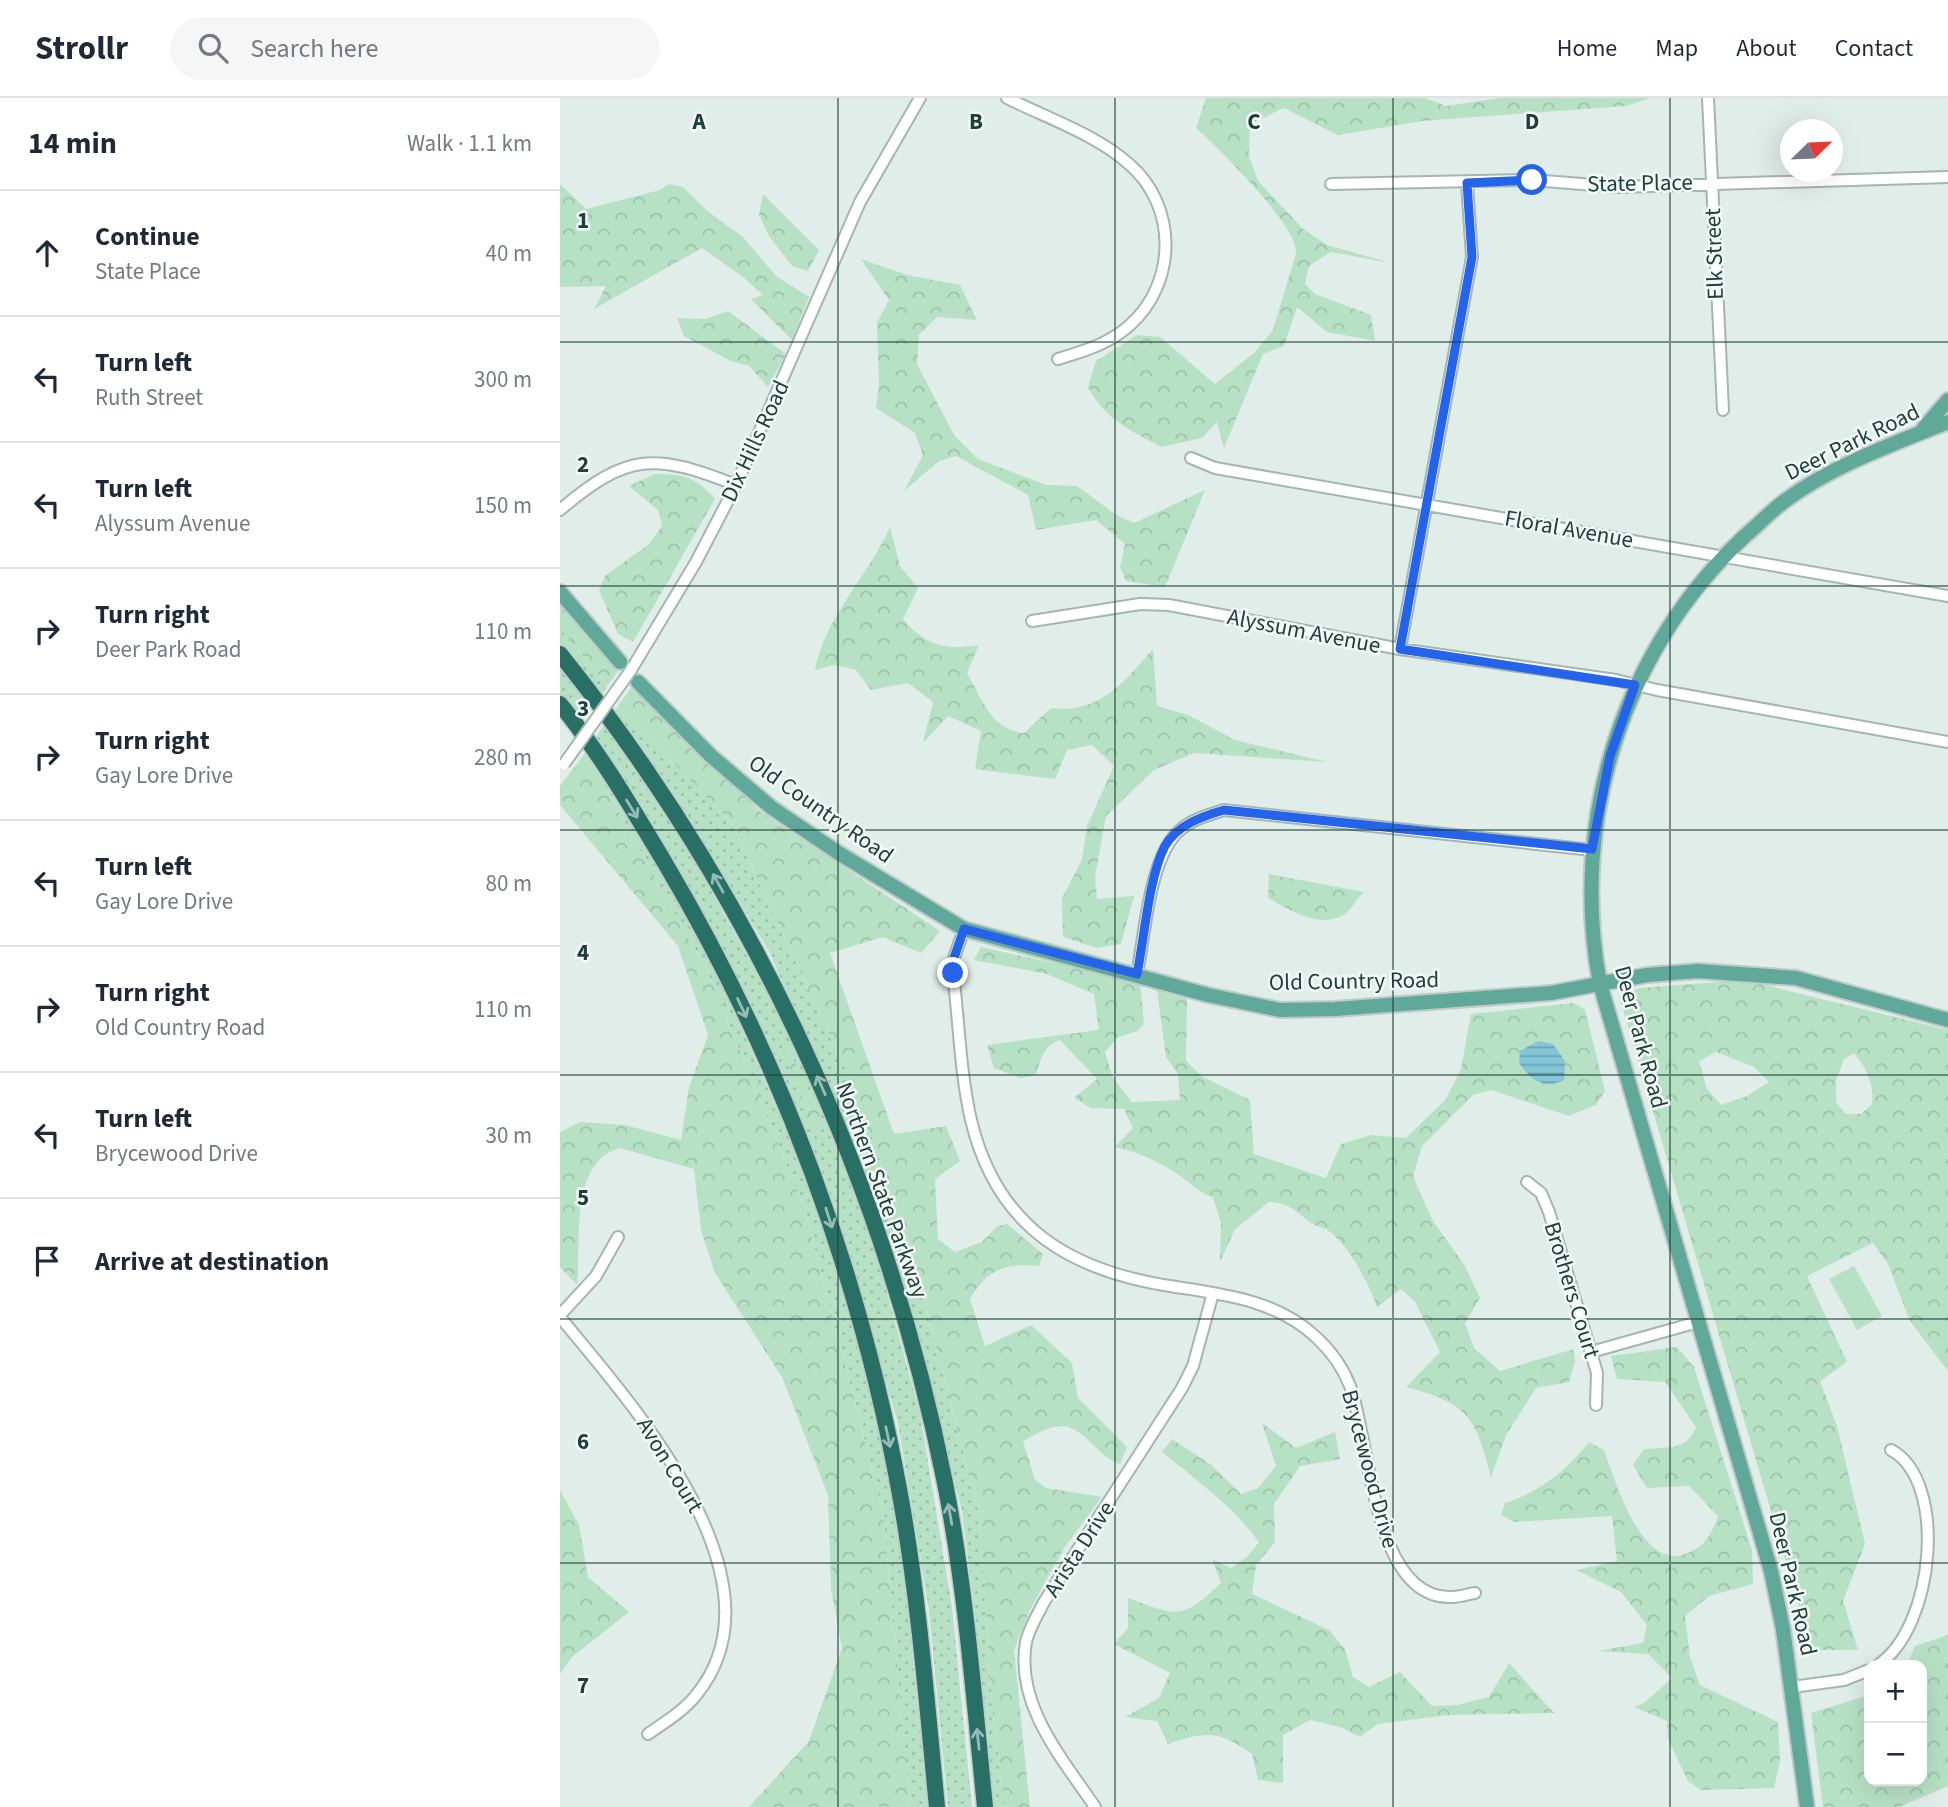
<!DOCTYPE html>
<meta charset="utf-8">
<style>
body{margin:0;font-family:"Source Sans 3",sans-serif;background:#f6f6f7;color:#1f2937}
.controls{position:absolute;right:21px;bottom:21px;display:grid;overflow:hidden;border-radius:14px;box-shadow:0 7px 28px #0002}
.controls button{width:63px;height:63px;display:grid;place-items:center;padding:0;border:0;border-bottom:2px solid #e0e1e3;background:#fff;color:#1f2937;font:35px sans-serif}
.compass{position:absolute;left:1220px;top:21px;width:63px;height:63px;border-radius:50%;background:#fff;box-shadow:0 7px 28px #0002;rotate:67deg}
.stop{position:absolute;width:21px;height:21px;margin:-16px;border:5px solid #2563eb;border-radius:50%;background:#fff}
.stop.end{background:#2563eb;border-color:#fff;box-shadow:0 2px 7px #0008}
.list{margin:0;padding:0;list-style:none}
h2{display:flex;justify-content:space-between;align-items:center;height:91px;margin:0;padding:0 28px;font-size:30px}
h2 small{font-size:23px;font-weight:400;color:#747a83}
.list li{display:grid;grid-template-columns:46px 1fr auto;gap:21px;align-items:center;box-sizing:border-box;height:126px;padding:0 28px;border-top:2px solid #e0e1e3}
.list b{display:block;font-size:26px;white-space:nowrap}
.list p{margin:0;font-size:23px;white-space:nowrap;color:#747a83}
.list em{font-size:23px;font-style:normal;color:#747a83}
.icon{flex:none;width:38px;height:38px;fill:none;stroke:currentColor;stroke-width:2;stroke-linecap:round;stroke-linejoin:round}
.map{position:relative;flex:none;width:1388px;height:1709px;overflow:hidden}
header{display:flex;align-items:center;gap:42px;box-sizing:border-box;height:98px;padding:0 35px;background:#fff;border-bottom:2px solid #e0e1e3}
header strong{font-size:33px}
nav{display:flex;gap:38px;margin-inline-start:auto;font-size:24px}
.search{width:490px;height:63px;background:#f6f6f7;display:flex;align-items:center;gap:18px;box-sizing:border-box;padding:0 24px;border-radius:38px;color:#747a83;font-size:26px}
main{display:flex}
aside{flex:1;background:#fff}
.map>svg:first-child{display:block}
</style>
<header>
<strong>Strollr</strong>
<div class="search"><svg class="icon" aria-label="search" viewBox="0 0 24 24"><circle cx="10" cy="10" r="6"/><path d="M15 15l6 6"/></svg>Search here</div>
<nav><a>Home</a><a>Map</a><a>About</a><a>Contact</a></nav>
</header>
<main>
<aside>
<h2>14 min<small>Walk · 1.1 km</small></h2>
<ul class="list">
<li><svg class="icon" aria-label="ahead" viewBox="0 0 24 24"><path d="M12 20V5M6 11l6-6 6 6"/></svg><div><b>Continue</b><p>State Place</p></div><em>40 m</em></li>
<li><svg class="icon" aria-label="left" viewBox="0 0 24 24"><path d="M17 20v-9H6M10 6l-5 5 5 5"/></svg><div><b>Turn left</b><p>Ruth Street</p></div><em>300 m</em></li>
<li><svg class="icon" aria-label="left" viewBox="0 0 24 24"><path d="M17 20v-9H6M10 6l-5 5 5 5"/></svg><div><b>Turn left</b><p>Alyssum Avenue</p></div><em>150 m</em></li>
<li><svg class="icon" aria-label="right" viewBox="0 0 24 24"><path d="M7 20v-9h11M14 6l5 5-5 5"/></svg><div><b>Turn right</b><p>Deer Park Road</p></div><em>110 m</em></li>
<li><svg class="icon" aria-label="right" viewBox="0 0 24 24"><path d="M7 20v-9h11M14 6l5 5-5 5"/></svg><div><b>Turn right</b><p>Gay Lore Drive</p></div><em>280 m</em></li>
<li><svg class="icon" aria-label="left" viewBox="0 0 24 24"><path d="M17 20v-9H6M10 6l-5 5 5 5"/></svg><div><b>Turn left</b><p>Gay Lore Drive</p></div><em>80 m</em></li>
<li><svg class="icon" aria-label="right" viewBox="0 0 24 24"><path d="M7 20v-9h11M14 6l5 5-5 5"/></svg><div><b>Turn right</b><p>Old Country Road</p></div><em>110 m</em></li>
<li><svg class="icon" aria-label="left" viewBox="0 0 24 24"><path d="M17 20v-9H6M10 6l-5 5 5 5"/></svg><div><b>Turn left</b><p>Brycewood Drive</p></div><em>30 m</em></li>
<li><svg class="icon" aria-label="arrive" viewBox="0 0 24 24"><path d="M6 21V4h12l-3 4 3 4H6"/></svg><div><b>Arrive at destination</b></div></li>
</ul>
</aside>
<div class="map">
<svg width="1388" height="1709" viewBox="0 0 1388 1709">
<defs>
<pattern id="grass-dots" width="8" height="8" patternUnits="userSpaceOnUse" patternTransform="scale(1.75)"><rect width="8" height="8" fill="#b7e1c5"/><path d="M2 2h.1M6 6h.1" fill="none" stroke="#9dc2aa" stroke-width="1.8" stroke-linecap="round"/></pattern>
<pattern id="forest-crowns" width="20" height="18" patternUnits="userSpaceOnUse" patternTransform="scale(1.75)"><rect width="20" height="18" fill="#b7e1c5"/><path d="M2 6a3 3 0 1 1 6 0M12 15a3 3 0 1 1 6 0" fill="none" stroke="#9dc2aa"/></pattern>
<pattern id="water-rules" width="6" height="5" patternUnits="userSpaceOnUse" patternTransform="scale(1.75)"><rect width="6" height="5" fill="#83c6d9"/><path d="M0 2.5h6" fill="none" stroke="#6ba2b1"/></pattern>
</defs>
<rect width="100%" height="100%" fill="#e1ede8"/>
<path fill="url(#grass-dots)" d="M 0,531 L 48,587 L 40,599 L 0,550 Z
M 0,570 L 33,609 L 21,625 L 0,597 Z
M 58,608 L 171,724 L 292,985 L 346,1133 L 420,1419 L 432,1608 L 445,1709 L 432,1709 L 415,1515 L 402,1413 L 348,1199 L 311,1087 L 209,853 L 130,722 L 54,614 Z
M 45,626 L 119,734 L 244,962 L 308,1126 L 360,1316 L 392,1509 L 412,1709 L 388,1709 L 369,1512 L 338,1325 L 283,1136 L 223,977 L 163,852 L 36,639 Z
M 26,654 L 114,794 L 151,860 L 248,1082 L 281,1185 L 318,1327 L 341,1445 L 368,1709 L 350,1709 L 323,1413 L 244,1109 L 148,875 Z"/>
<path fill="url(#forest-crowns)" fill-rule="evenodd" d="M 646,0 L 865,0 L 886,8 L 940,0 L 1091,0 L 1065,8 L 862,23 L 778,37 L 724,10 L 690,26 L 689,58 L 698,83 L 744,132 L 767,147 L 831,165 L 771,154 L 749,168 L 745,186 L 755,196 L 811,217 L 815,243 L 767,234 L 737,209 L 724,248 L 703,256 L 664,350 L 657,324 L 642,340 L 601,349 C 570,332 545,322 528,289 L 536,263 L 577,237 L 600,239 L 655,286 L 694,255 L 713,232 L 736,155 C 739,129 658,50 636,30 Z
M 0,86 L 26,111 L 100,92 L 109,86 L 123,89 L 146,112 L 184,140 L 216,178 L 249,199 L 232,242 L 191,201 L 203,197 L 183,179 L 142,150 L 34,211 L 46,188 L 0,189 Z
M 203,96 L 259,152 L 248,173 L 232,168 L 209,138 L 199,117 Z
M 301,161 L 347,177 L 400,187 L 417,222 L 377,219 L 359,237 L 357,266 L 394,337 L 418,361 L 486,387 L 517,388 L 558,418 L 574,425 L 645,392 L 605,489 L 566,483 L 560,469 L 565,446 L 536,422 L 476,432 L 468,397 L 396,358 L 379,363 L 344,393 L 363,357 L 355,335 L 316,310 L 319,288 L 317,225 L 329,202 Z
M 168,213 L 226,256 L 208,289 L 189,268 L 171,263 L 124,238 L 117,220 L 145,221 Z
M 95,376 C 124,376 136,379 155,401 L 73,544 L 58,536 L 39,492 L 45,478 L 89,446 L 102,428 L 98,412 L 69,388 Z
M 330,429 L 340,468 L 358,490 L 343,521 C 364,547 388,553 419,547 L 407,575 C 422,601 431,632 464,635 L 491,610 C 540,616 564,584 593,551 L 597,608 L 628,617 L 675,642 L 767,664 L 634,655 L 594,672 L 546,718 L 535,779 L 537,801 L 574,798 L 561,846 L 537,850 L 503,839 L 502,800 L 522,762 L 527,728 L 554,668 L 532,647 L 507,652 L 495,681 L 415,671 L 421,633 L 388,618 L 363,645 L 373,604 L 348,585 L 311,592 L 296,572 L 274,567 L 255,572 C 264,520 309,477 330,429 Z
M 0,507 L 58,573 L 48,587 L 0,531 Z
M 73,587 L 201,714 L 380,833 L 361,855 L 323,839 L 270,855 L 334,1036 L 386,1028 L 400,1063 L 375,1081 L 378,1141 L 395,1154 L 422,1144 L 437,1128 L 447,1126 L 483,1156 L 479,1168 C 445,1165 427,1171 410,1201 L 425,1248 L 471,1227 L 512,1265 L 518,1300 L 567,1349 L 560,1366 C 536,1359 526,1328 500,1328 C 488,1328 473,1338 463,1343 L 475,1382 L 486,1390 L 542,1399 L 504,1450 L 471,1510 L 454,1552 L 470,1709 L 445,1709 L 432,1608 L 420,1419 L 346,1133 L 292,985 L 171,724 L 58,608 Z
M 26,654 L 148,875 L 244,1109 L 323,1413 L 350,1709 L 189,1709 L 249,1643 L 282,1550 L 271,1491 L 268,1397 L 222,1279 L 155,1175 L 141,1132 L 134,1071 L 60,1050 C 55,1052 45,1055 41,1060 C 12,1088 21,1149 17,1187 L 0,1169 L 0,1034 L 20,1024 L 65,1027 L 121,1042 L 129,989 L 148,937 L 118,848 L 0,707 L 0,688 Z
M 709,776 L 804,794 C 796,800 793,810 786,815 C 761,833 730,812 708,800 Z
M 421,849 L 580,884 L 584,926 L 578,933 L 558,939 L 545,954 L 552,978 L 572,1004 L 620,1002 L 618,976 L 606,959 L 597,892 L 627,901 L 626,963 L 643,979 L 690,1002 L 694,1056 L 766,1080 L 781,1046 L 811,1037 L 846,1040 L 886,1001 L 901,971 L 911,916 L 1014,905 L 1025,912 L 1045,993 L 1036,1007 L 1009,1018 L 931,992 L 913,997 L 862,1048 L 853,1079 L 873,1123 L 905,1168 L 920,1200 L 905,1225 L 914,1250 L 940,1273 L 1014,1251 L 1015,1263 L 1009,1284 L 976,1290 L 946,1337 L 931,1379 C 916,1318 907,1305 846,1289 L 880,1254 L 855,1204 L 841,1191 L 817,1209 C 809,1186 788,1145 766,1131 C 761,1129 756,1128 751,1125 C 735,1113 730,1105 709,1104 L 675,1131 L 660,1164 L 661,1125 L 653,1099 C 638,1095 629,1083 616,1075 C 596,1062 577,1054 555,1049 L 573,1030 L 564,1011 L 531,1010 L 514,1000 L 537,981 L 500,942 C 484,947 480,962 476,977 L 461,980 L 434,970 L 427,947 L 539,932 L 534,896 L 487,876 L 414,862 Z
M 1185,882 L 1388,932 L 1388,1273 L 1350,1223 L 1328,1166 L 1313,1145 L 1247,1178 L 1287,1264 L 1260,1283 L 1277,1328 L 1305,1446 L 1283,1503 L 1298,1552 L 1252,1552 L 1059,898 L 1080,890 ZM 1156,954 L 1194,969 L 1209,984 L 1187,998 L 1161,1007 L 1147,991 L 1139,963 ZM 1294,955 C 1307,971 1314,986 1312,1006 L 1301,1016 L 1286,1016 L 1276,1004 L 1276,982 L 1284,961 Z
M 228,950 L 258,1011 L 262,1031 L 258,1035 L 251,1027 L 223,954 Z
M 1117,1249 L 1134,1269 L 1192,1452 L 1193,1486 L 1149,1498 L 1125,1518 L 1130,1559 L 1140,1587 L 1218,1624 L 1220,1663 L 1214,1690 L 1141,1692 L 1128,1683 L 1108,1641 L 1107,1623 L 1074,1609 L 1084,1605 L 1112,1580 L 1088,1556 L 1038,1553 L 1083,1545 L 1087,1527 L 1061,1494 L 1016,1472 L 1057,1463 L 1052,1418 L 955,1424 L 941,1417 L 945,1405 C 980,1394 1007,1372 1029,1344 L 1044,1352 C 1056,1385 1083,1478 1130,1454 C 1147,1446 1151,1436 1158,1418 L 1129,1388 L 1087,1390 L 1073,1367 L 1084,1351 C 1107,1349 1127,1353 1136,1329 L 1105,1284 L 1057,1281 L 1051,1258 Z
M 702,1325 L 736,1350 L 775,1334 L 780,1361 L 740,1368 L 714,1406 L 715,1444 L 696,1467 L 692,1496 L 769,1532 L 785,1551 L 793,1579 L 809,1589 L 840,1574 L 872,1608 L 897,1607 L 929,1599 L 949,1565 L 994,1615 L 888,1617 L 818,1626 L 800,1639 L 780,1629 L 750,1622 L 723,1637 L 723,1685 L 698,1682 L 692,1656 C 659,1632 646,1633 608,1646 L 597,1623 L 565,1619 L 599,1600 L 610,1575 L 554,1546 L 568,1530 L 568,1500 C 618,1518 621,1523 661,1485 L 652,1461 L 671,1470 L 687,1459 L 699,1444 C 673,1408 636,1382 602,1354 L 612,1341 L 650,1366 L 681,1396 L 698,1390 L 716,1368 Z
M 0,1392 L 19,1427 L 28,1479 L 69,1514 L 12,1559 L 0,1576 Z
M 1388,1537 L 1388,1688 L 1339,1709 L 1263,1709 L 1251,1615 L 1309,1597 L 1309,1683 L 1362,1683 L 1362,1567 L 1347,1567 L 1355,1548 Z"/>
<path fill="#b7e1c5" d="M 1294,1168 L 1322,1218 L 1297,1232 L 1269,1181 Z"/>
<path fill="url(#water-rules)" d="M 978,943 L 993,946 L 1005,963 L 1004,982 C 983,992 971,982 959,965 L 960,953 Z"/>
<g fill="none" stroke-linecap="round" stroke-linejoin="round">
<defs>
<path id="minor" d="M 447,0 C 487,20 535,36 569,66 C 618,108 617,185 570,227 C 549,246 524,253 498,261
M 1148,0 L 1163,312
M 771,86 L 972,82 L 1059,89 L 1388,79
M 631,360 L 655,370 L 1388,498
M 0,412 C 68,354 95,355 176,387
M 472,523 L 580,506 L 609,507 L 840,551 L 1056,582 L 1097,592 L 1388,644
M 840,551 L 912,159 L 907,85
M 71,572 L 136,464 L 176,387 L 300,104 L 360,0
M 404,831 L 394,860 L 393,875 C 399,923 400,974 411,1022 C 437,1131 512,1174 616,1189 C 668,1197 718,1203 757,1240 C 771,1253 783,1270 790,1288 C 810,1340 812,1499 889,1499 C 897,1500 907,1496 915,1495
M 577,876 C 585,837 589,758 620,732 C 633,721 648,717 664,712 L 1032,752
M 967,1084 L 981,1095 L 989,1114 L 1037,1275 L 1036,1307
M 0,1217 L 36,1178 L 58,1139
M 0,1219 C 70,1304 230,1481 137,1596 C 124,1613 105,1624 88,1636
M 1031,1254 L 1138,1224
M 1318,1567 C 1375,1529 1388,1382 1331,1352
M 1232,1589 L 1284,1582 L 1309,1572
M 535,1709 C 502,1660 455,1607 466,1544 C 469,1530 478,1516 484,1504 L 622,1290 L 633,1268 L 653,1195"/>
<path id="major" d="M 1363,331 L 1388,302
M 0,494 L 60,564
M 78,584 L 151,658 L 212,710 L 280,756 L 404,831 L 648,897 L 720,912 L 775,911 L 991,895 L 1087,877 L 1138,873 L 1236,880 L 1388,922
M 1247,1709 L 1223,1531 L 1211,1473 L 1040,886 C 1009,722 1063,551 1186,437 C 1199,426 1212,412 1226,402 C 1274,367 1333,346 1388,324"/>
<path id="highway" d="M 0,556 C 193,796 325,1083 385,1385 C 406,1492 414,1601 425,1709
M 0,606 C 40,655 72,710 105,765 C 221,961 301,1177 341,1402 C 359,1503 367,1607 377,1709"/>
</defs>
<use href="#minor" stroke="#a3b6b0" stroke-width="14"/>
<use href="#major" stroke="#c0cac8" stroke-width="18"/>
<use href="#highway" stroke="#c0cac8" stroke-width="19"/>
<use href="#minor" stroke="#fff" stroke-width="10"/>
<use href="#major" stroke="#60a89a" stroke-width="14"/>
<use href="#highway" stroke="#287065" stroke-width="16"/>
<defs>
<path id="minor-bridge" d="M 4,666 L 71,572"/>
</defs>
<use href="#minor-bridge" stroke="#a3b6b0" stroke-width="14" stroke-linecap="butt"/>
<use href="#minor-bridge" stroke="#fff" stroke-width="10"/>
</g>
<defs><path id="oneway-shaft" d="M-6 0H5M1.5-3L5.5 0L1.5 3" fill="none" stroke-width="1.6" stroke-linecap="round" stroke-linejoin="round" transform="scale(1.75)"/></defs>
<g stroke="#97bbb5">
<use href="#oneway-shaft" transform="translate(72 711) rotate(58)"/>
<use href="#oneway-shaft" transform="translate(158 785) rotate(-119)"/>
<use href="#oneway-shaft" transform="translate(182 910) rotate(65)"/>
<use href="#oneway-shaft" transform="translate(261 987) rotate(-114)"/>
<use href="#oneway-shaft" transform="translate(269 1120) rotate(72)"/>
<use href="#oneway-shaft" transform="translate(328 1339) rotate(78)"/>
<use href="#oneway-shaft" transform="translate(390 1416) rotate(-100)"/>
<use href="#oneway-shaft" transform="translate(418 1641) rotate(-96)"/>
</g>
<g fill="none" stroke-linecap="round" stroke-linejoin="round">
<path stroke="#2563eb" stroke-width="9" d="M 393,875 L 394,860 L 404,831 L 577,876 C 584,842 589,778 605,748 C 617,727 643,718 664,712 L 1032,751 L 1050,658 L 1075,587 L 840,551 L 912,159 L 907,85 L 972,82"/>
</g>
<path fill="none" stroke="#1f4039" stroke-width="2" stroke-opacity="0.55" d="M 278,0 L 278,1709M 555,0 L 555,1709M 833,0 L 833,1709M 1110,0 L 1110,1709M 0,244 L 1388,244M 0,488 L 1388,488M 0,732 L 1388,732M 0,977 L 1388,977M 0,1221 L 1388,1221M 0,1465 L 1388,1465"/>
<g text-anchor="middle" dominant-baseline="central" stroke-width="5" stroke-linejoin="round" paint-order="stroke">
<g font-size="23" fill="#1f4039" stroke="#f2f9f6">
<text transform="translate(1080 85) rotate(-1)">State Place</text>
<text transform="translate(1154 156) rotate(-92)">Elk Street</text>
<text transform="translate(195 343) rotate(-65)">Dix Hills Road</text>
<text transform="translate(1292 344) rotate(-26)">Deer Park Road</text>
<text transform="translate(1009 431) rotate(10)">Floral Avenue</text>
<text transform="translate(744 533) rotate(11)">Alyssum Avenue</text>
<text transform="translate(261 711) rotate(35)">Old Country Road</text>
<text transform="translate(794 883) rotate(-1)">Old Country Road</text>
<text transform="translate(1081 939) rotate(75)">Deer Park Road</text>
<text transform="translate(322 1092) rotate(70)">Northern State Parkway</text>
<text transform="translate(1012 1192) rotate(73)">Brothers Court</text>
<text transform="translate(110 1367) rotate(59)">Avon Court</text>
<text transform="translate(810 1371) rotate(75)">Brycewood Drive</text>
<text transform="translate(519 1451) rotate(-57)">Arista Drive</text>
<text transform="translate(1233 1486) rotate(77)">Deer Park Road</text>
</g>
</g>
<g font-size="23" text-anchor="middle" font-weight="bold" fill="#1f4039" stroke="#f2f9f6" stroke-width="5" stroke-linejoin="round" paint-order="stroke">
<text x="139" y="31">A</text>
<text x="416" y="31">B</text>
<text x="694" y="31">C</text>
<text x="972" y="31">D</text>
<text x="23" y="130">1</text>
<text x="23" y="374">2</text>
<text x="23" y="618">3</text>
<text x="23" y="862">4</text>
<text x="23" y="1107">5</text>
<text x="23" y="1351">6</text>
<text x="23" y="1595">7</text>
</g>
</svg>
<div class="controls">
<button>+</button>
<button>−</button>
</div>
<svg class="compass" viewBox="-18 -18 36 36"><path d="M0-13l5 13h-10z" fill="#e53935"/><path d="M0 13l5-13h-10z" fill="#747a83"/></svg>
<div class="stop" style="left:972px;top:82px"></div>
<div class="stop end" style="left:393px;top:875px"></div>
</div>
</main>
